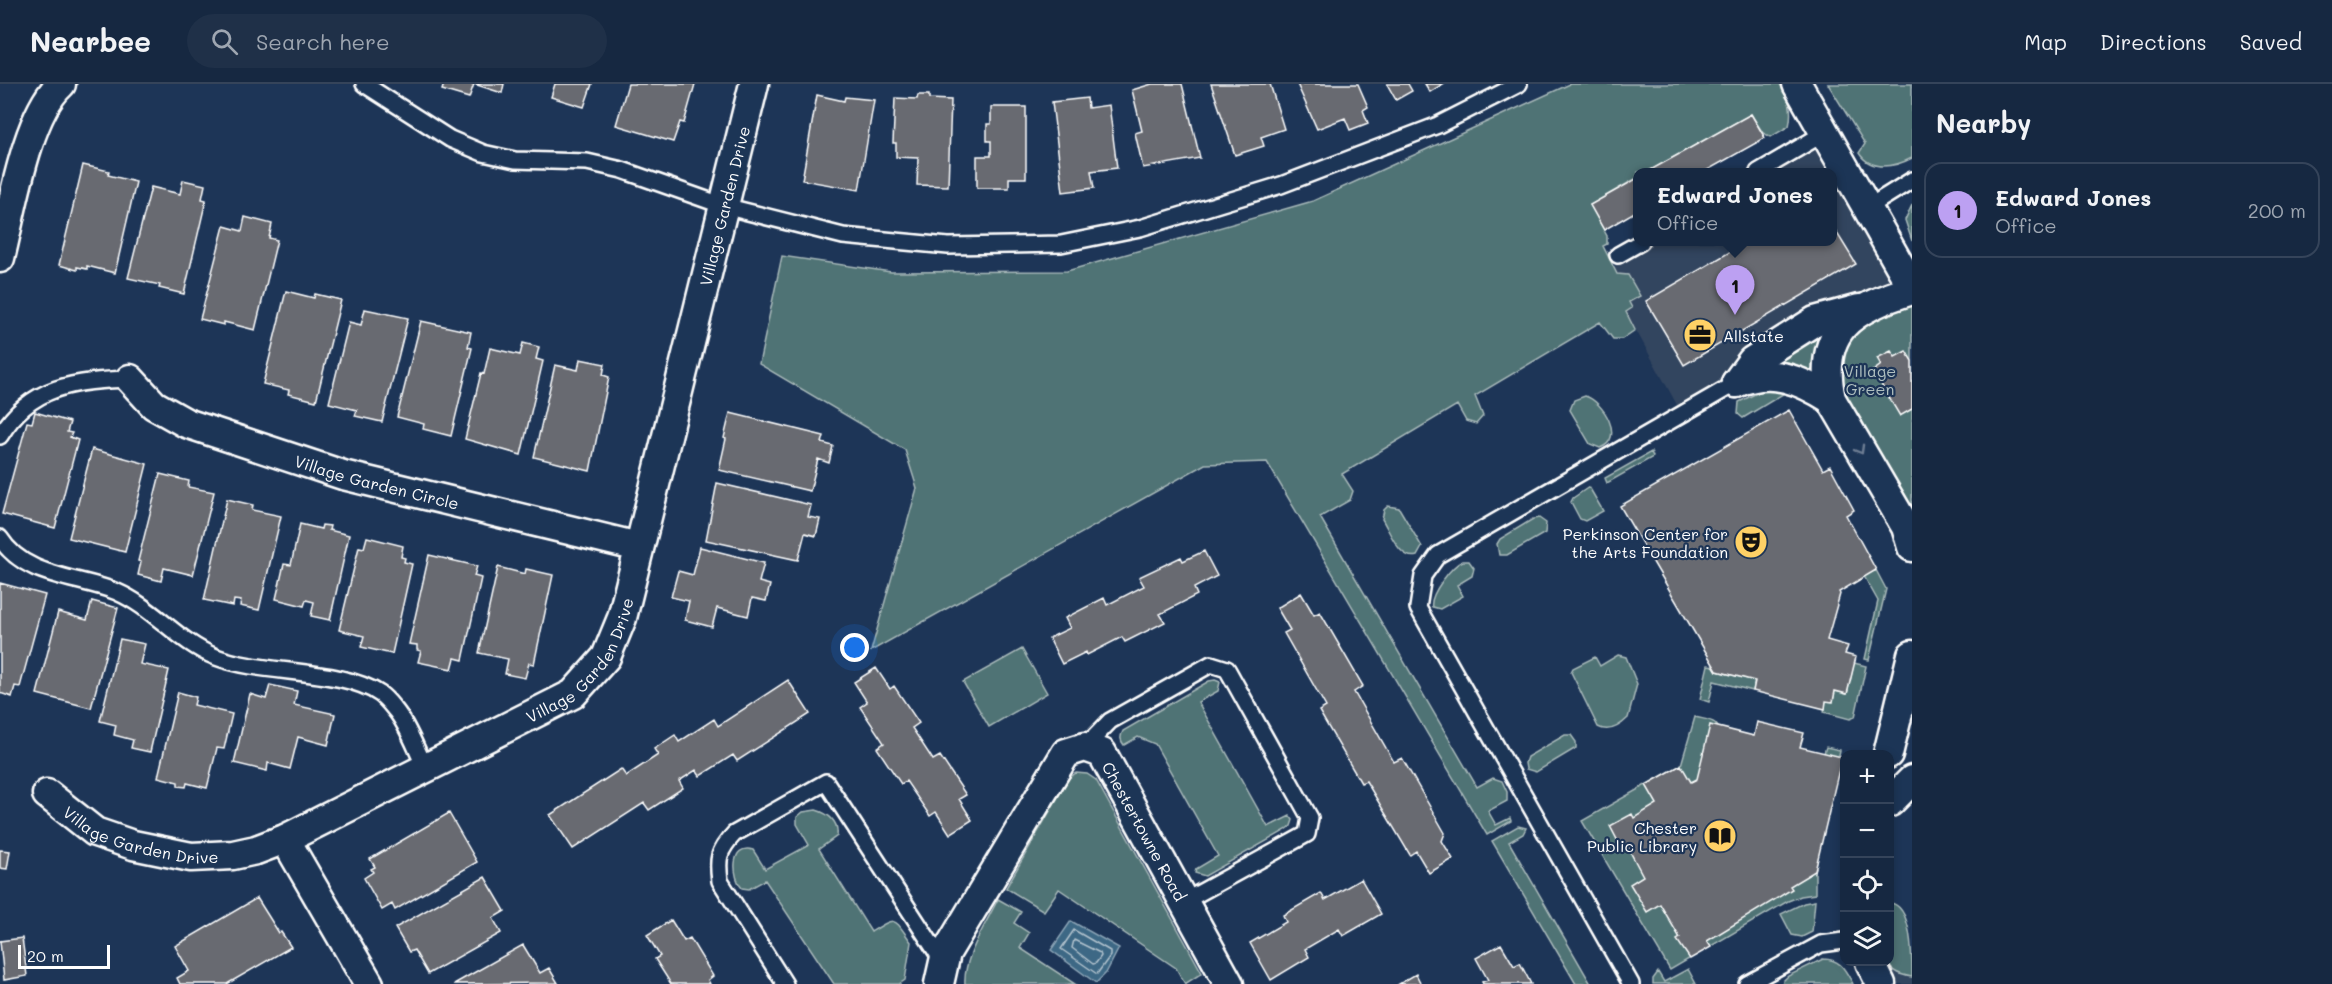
<!DOCTYPE html>
<meta charset="utf-8">
<style>
body{margin:0;font-family:Mali,sans-serif;background:#1f3048;color:#f1f3f6}
.controls{position:absolute;right:18px;bottom:18px;display:grid;overflow:hidden;border-radius:12px;box-shadow:0 3px 9px #0003}
.controls button{width:54px;height:54px;display:grid;place-items:center;padding:0;border:0;border-bottom:2px solid #35445a;background:#162841;color:#f1f3f6;font:30px sans-serif}
.scale{position:absolute;left:18px;bottom:15px;width:92px;box-sizing:border-box;padding-left:6px;border:3px solid #fff;border-top:0;font-size:16px;line-height:21px;white-space:nowrap;color:#fff;-webkit-text-stroke:4px #1d3557;paint-order:stroke}
.you{position:absolute;left:855px;top:564px;width:21px;height:21px;margin:-15px;border:4px solid #fff;border-radius:50%;background:#1a73e8;box-shadow:0 0 0 9px #1a73e833}
.badge{display:grid;place-items:center;width:39px;height:39px;border-radius:50%;background:#bca0f2;color:#111;font-size:20px;font-weight:700}
.pin{position:absolute;translate:-50% -50px;filter:drop-shadow(0 2px 3px #0008)}
.pin::after{content:'';position:absolute;top:32px;width:21px;height:18px;background:inherit;clip-path:polygon(0 0,100% 0,50% 100%)}
.popup{position:absolute;left:1633px;top:84px;width:204px;height:78px;box-sizing:border-box;display:grid;place-content:center;border-radius:12px;background:#162841;filter:drop-shadow(0 2px 4px #0005);font-size:20px;white-space:nowrap;color:#9ea6b1}
.popup b{font-size:22px;color:#f1f3f6}
.popup::after{content:'';position:absolute;left:50%;top:100%;margin-left:-12px;border:12px solid transparent;border-top-color:#162841}
.list{margin:0;padding:0;list-style:none}
h2{display:flex;justify-content:space-between;align-items:center;height:78px;margin:0;padding:0 24px;font-size:26px}
h2 small{font-size:20px;font-weight:400;color:#9ea6b1}
.list li{display:grid;grid-template-columns:39px 1fr auto;gap:18px;align-items:center;box-sizing:border-box;height:96px;margin:0 12px 12px;padding:0 12px;border:2px solid #35445a;border-radius:18px}
.list b{display:block;font-size:22px;white-space:nowrap}
.list p{margin:0;font-size:20px;white-space:nowrap;color:#9ea6b1}
.list em{font-size:20px;font-style:normal;color:#9ea6b1}
.icon{flex:none;width:33px;height:33px;fill:none;stroke:currentColor;stroke-width:2;stroke-linecap:round;stroke-linejoin:round}
.map{position:relative;flex:none;width:1912px;height:900px;overflow:hidden}
header{display:flex;align-items:center;gap:36px;box-sizing:border-box;height:84px;padding:0 30px;background:#162841;border-bottom:2px solid #35445a}
header strong{font-size:28px}
nav{display:flex;gap:33px;margin-inline-start:auto;font-size:21px}
.search{width:420px;height:54px;background:#1f3048;display:flex;align-items:center;gap:15px;box-sizing:border-box;padding:0 21px;border-radius:33px;color:#9ea6b1;font-size:22px}
main{display:flex}
aside{flex:1;background:#162841}
.map>svg:first-child{display:block}
</style>
<header>
<strong>Nearbee</strong>
<div class="search"><svg class="icon" aria-label="search" viewBox="0 0 24 24"><circle cx="10" cy="10" r="6"/><path d="M15 15l6 6"/></svg>Search here</div>
<nav><a>Map</a><a>Directions</a><a>Saved</a></nav>
</header>
<main>
<div class="map">
<svg width="1912" height="900" viewBox="0 0 1912 900">
<rect width="100%" height="100%" fill="#1d3557"/>
<filter id="ink" filterUnits="userSpaceOnUse"><feTurbulence type="fractalNoise" baseFrequency=".0167" numOctaves="2"/><feDisplacementMap in="SourceGraphic" scale="12" xChannelSelector="R" yChannelSelector="G"/><feConvolveMatrix kernelMatrix="1 2 1 2 8 2 1 2 1" color-interpolation-filters="sRGB"/></filter>
<g filter="url(#ink)">
<path fill="#33455f" d="M 1826,49 L 1912,203 L 1867,223 L 1682,330 L 1626,228 L 1613,195 L 1618,171 L 1641,158 L 1832,158 L 1832,88 L 1759,88 Z
M 1912,865 L 1912,900 L 1882,900 L 1874,886 Z"/>
<path fill="#507374" stroke="#a8b9ba" stroke-width="1.5" d="M 1570,0 L 1780,0 C 1789,14 1793,25 1789,42 L 1771,53 L 1763,49 L 1751,30 L 1647,88 L 1638,88 L 1637,94 L 1590,121 L 1607,152 L 1607,160 L 1603,162 L 1617,190 L 1628,191 L 1640,212 L 1629,218 L 1632,224 L 1626,228 L 1635,246 L 1622,255 L 1613,255 L 1600,238 L 1475,312 L 1483,332 L 1476,340 L 1466,337 L 1457,321 L 1342,390 L 1353,407 L 1350,416 L 1320,433 L 1477,703 L 1493,694 L 1502,697 L 1507,708 L 1507,717 L 1488,727 L 1496,741 L 1510,734 L 1511,737 L 1487,751 L 1267,378 L 1205,380 L 871,567 L 917,404 L 905,366 L 759,280 L 782,172 L 891,188 L 1067,187 L 1313,117 Z
M 1828,0 L 1912,0 L 1912,74 C 1895,83 1871,88 1859,69 L 1865,60 Z
M 1912,121 L 1912,157 L 1905,136 Z
M 1912,206 L 1912,450 L 1831,315 L 1835,252 Z
M 1826,247 C 1815,261 1812,273 1815,291 L 1777,277 Z
M 1776,305 L 1788,307 L 1743,334 L 1738,330 L 1739,318 L 1763,306 Z
M 1585,312 C 1603,317 1626,355 1600,364 L 1590,360 L 1570,326 L 1574,316 Z
M 1651,368 L 1653,373 L 1607,399 L 1605,394 Z
M 1589,403 L 1603,427 L 1585,437 L 1580,435 L 1571,418 L 1573,414 Z
M 1388,422 L 1399,424 L 1422,463 L 1417,472 C 1400,477 1390,448 1382,435 L 1384,426 Z
M 1539,434 L 1546,439 L 1545,449 L 1507,471 L 1499,471 L 1497,460 L 1500,455 L 1533,435 Z
M 1463,477 L 1469,477 L 1474,484 L 1472,492 L 1457,501 L 1463,512 L 1440,525 L 1432,523 C 1429,511 1452,481 1463,477 Z
M 1876,486 L 1886,505 L 1869,576 L 1865,575 L 1878,517 L 1864,492 Z
M 1022,565 L 1047,609 L 989,643 L 963,598 Z
M 1618,571 L 1626,573 L 1637,600 L 1628,634 C 1620,642 1609,649 1598,643 L 1571,588 L 1573,584 L 1595,573 L 1600,582 Z
M 1854,579 L 1866,582 L 1855,633 L 1850,635 L 1824,628 L 1826,617 L 1833,618 L 1835,607 L 1847,610 Z
M 1708,581 L 1714,582 L 1717,587 L 1755,597 L 1753,607 L 1714,597 L 1709,618 L 1700,615 Z
M 1215,596 L 1220,598 L 1218,607 L 1198,618 L 1268,743 L 1290,732 L 1293,736 L 1291,742 L 1286,746 L 1205,792 L 1195,789 L 1196,785 L 1218,772 L 1155,660 L 1138,653 L 1124,661 C 1120,656 1120,653 1123,647 L 1209,597 Z
M 1695,633 C 1711,637 1718,635 1721,653 L 1817,672 L 1824,669 L 1826,663 L 1840,666 L 1815,787 L 1815,810 L 1801,812 L 1788,817 L 1670,886 L 1582,737 L 1681,681 Z
M 1565,651 L 1571,651 L 1576,658 L 1576,664 L 1536,688 L 1526,685 L 1525,679 L 1527,673 Z
M 1076,689 L 1087,690 L 1096,696 L 1202,889 L 1185,900 L 1176,884 L 1059,805 L 1044,827 L 1006,804 L 1069,694 Z
M 816,726 C 829,730 839,737 837,752 L 819,765 L 871,848 C 897,832 893,833 911,858 L 905,896 L 899,900 L 834,900 L 765,796 L 749,805 L 742,804 C 732,793 730,759 753,766 L 765,785 L 809,761 L 797,740 L 797,733 L 803,728 Z
M 1518,742 L 1526,744 L 1523,750 L 1509,758 L 1591,900 L 1576,900 L 1492,757 Z
M 998,815 L 1021,828 L 1014,839 L 1029,849 L 1020,864 L 1075,900 L 965,900 C 963,874 987,838 998,815 Z
M 1815,817 L 1812,848 L 1802,853 L 1792,851 L 1781,830 L 1804,819 Z
M 1890,819 C 1912,821 1912,871 1912,893 C 1900,891 1892,888 1886,878 L 1890,878 Z
M 1823,875 C 1841,875 1845,886 1853,900 L 1782,900 L 1783,897 L 1788,892 Z
M 1688,885 L 1696,900 L 1653,900 L 1653,895 L 1658,888 L 1664,898 Z"/>
<path fill="#3e6885" stroke="#8ba4b6" stroke-width="1.5" d="M 1071,837 L 1119,864 L 1106,889 L 1096,899 L 1051,866 Z"/>
<g fill="none" stroke-linecap="round" stroke-linejoin="round">
<path stroke="#b2c3ce" stroke-width="1.5" d="M 1074,846 L 1110,867 L 1110,872 L 1097,890 L 1061,865 Z
M 1074,856 L 1100,869 L 1101,872 L 1096,879 L 1093,880 L 1072,864 Z"/>
</g>
<path fill="#676a71" stroke="#fff" stroke-width="1.5" d="M 444,0 L 474,0 L 469,14 L 442,6 Z
M 474,0 L 504,0 L 502,9 Z
M 555,0 L 592,0 L 584,23 L 551,13 Z
M 628,0 L 695,0 L 684,39 L 680,38 L 673,58 L 616,41 Z
M 1152,0 L 1182,0 L 1200,74 L 1143,84 L 1135,49 L 1142,47 L 1132,6 Z
M 1211,0 L 1270,0 L 1284,45 L 1261,53 L 1264,62 L 1235,71 Z
M 1297,0 L 1358,0 L 1368,23 L 1363,26 L 1368,39 L 1350,46 L 1345,34 L 1317,45 Z
M 1387,0 L 1408,0 L 1412,7 L 1396,16 Z
M 1425,0 L 1443,0 L 1430,8 Z
M 817,11 L 844,17 L 845,13 L 874,16 L 859,106 L 802,96 Z
M 918,11 L 929,11 L 929,15 L 951,16 L 948,102 L 917,101 L 918,74 L 896,73 L 896,59 L 893,59 L 895,14 L 917,15 Z
M 1087,14 L 1088,24 L 1109,21 L 1117,84 L 1091,87 L 1094,104 L 1063,108 L 1052,18 Z
M 991,23 L 1026,23 L 1026,94 L 1009,94 L 1009,104 L 977,104 L 977,72 L 991,72 L 991,57 L 987,57 L 987,40 L 991,40 Z
M 1751,30 L 1765,54 L 1704,88 L 1647,88 Z
M 83,81 L 109,87 L 108,91 L 136,98 L 115,189 L 87,182 L 87,185 L 77,183 L 77,186 L 59,181 Z
M 1638,94 L 1638,126 L 1604,146 L 1590,121 Z
M 183,96 L 205,101 L 202,115 L 206,116 L 184,210 L 159,204 L 160,201 L 128,194 L 151,103 L 180,110 Z
M 245,133 L 272,140 L 269,154 L 277,156 L 255,246 L 224,238 L 224,241 L 200,235 L 224,142 L 242,147 Z
M 1832,141 L 1856,180 L 1684,281 L 1646,217 L 1747,158 L 1832,158 Z
M 286,207 L 314,214 L 315,210 L 341,216 L 316,317 L 288,310 L 289,306 L 263,300 Z
M 365,225 L 408,234 L 382,338 L 355,332 L 357,326 L 329,319 L 349,238 L 361,241 Z
M 421,237 L 471,248 L 468,263 L 472,264 L 451,352 L 423,345 L 424,340 L 397,333 Z
M 523,259 L 539,263 L 536,275 L 543,277 L 521,371 L 465,355 L 481,289 L 484,290 L 490,264 L 520,271 Z
M 1891,267 L 1895,273 L 1906,267 L 1912,277 L 1912,325 L 1900,332 L 1873,287 L 1881,281 L 1877,274 Z
M 580,275 L 605,280 L 603,291 L 609,293 L 590,387 L 534,373 L 555,281 L 578,286 Z
M 1789,326 L 1823,386 L 1830,382 L 1854,426 L 1846,431 L 1876,486 L 1839,508 L 1840,510 L 1827,556 L 1848,562 L 1845,570 L 1856,573 L 1847,610 L 1835,607 L 1833,618 L 1826,617 L 1825,625 L 1753,607 L 1755,597 L 1717,587 L 1620,422 Z
M 35,328 L 70,338 L 67,348 L 72,349 L 70,353 L 78,356 L 55,444 L 2,430 L 27,338 L 32,339 Z
M 730,329 L 824,352 L 822,359 L 833,362 L 829,379 L 818,375 L 810,407 L 719,386 L 726,355 L 724,354 Z
M 92,365 L 147,380 L 125,468 L 69,454 Z
M 160,390 L 189,397 L 188,403 L 214,408 L 193,491 L 164,484 L 161,497 L 138,491 L 141,478 L 138,477 Z
M 717,399 L 811,421 L 808,433 L 820,435 L 816,452 L 805,449 L 798,476 L 706,456 Z
M 227,415 L 253,421 L 252,426 L 281,432 L 259,526 L 240,522 L 241,517 L 234,516 L 233,522 L 204,516 Z
M 300,440 L 321,445 L 322,441 L 330,442 L 329,446 L 349,451 L 330,536 L 311,532 L 314,518 L 306,516 L 304,522 L 276,515 L 284,480 L 291,481 Z
M 367,453 L 403,462 L 401,473 L 405,474 L 404,478 L 412,480 L 392,570 L 361,563 L 364,552 L 339,546 L 359,463 L 364,464 Z
M 700,463 L 764,479 L 759,498 L 770,501 L 766,517 L 752,514 L 748,532 L 717,524 L 712,543 L 685,536 L 689,517 L 671,513 L 678,487 L 693,491 Z
M 1204,467 L 1217,492 L 1194,504 L 1197,511 L 1160,530 L 1165,538 L 1125,558 L 1122,553 L 1087,571 L 1086,568 L 1062,580 L 1049,554 L 1070,544 L 1065,534 L 1104,514 L 1107,521 L 1144,502 L 1139,493 L 1181,473 L 1183,477 Z
M 429,471 L 477,482 L 474,492 L 481,494 L 463,576 L 455,574 L 452,585 L 418,578 L 421,567 L 417,566 L 417,561 L 409,560 Z
M 498,483 L 525,490 L 526,485 L 553,491 L 534,580 L 529,579 L 525,594 L 505,590 L 508,575 L 479,569 Z
M 0,499 L 45,511 L 20,603 L 15,602 L 12,613 L 0,609 Z
M 1301,509 L 1314,531 L 1320,528 L 1363,602 L 1354,608 L 1394,678 L 1402,674 L 1445,749 L 1442,757 L 1453,775 L 1429,789 L 1416,767 L 1410,771 L 1366,697 L 1361,699 L 1319,627 L 1326,623 L 1284,549 L 1290,546 L 1277,524 Z
M 92,517 L 118,524 L 91,624 L 37,610 L 58,528 L 87,536 Z
M 120,555 L 145,560 L 140,580 L 169,586 L 150,668 L 131,664 L 133,656 L 114,651 L 116,641 L 100,637 Z
M 876,584 L 890,605 L 894,602 L 919,639 L 912,644 L 933,676 L 940,672 L 966,711 L 959,715 L 972,736 L 950,750 L 936,728 L 930,732 L 906,697 L 901,700 L 877,664 L 884,659 L 860,623 L 867,618 L 854,598 Z
M 788,596 L 810,630 L 737,677 L 733,671 L 700,692 L 696,686 L 679,697 L 683,704 L 649,726 L 644,719 L 573,765 L 550,731 L 621,685 L 626,692 L 658,671 L 654,665 L 675,651 L 679,658 L 714,635 L 718,642 Z
M 270,601 L 297,607 L 294,621 L 335,630 L 328,661 L 298,653 L 290,685 L 268,679 L 267,687 L 234,679 L 250,610 L 266,615 Z
M 178,608 L 196,613 L 194,621 L 232,630 L 224,665 L 217,664 L 207,704 L 187,699 L 186,703 L 178,702 L 178,698 L 158,693 Z
M 1757,638 L 1804,649 L 1800,663 L 1842,673 L 1815,787 L 1790,802 L 1792,805 L 1707,857 L 1711,863 L 1690,875 L 1677,856 L 1680,854 L 1660,820 L 1647,828 L 1630,800 L 1643,792 L 1627,762 L 1622,765 L 1610,742 L 1632,730 L 1634,734 L 1657,720 L 1646,701 L 1681,681 L 1691,698 L 1697,695 L 1710,641 L 1754,652 Z
M 449,729 L 477,778 L 395,826 L 392,820 L 382,826 L 364,794 L 373,788 L 371,785 L 375,783 L 370,775 Z
M 0,766 L 10,767 L 7,785 L 0,784 Z
M 485,793 L 505,827 L 493,834 L 501,849 L 428,890 L 414,866 L 409,868 L 395,844 Z
M 1361,795 L 1381,830 L 1343,852 L 1339,845 L 1305,865 L 1309,873 L 1271,896 L 1250,859 L 1286,838 L 1283,831 L 1321,809 L 1325,816 Z
M 257,814 L 279,849 L 281,848 L 291,863 L 227,900 L 180,900 L 177,894 L 189,887 L 175,862 Z
M 671,836 L 684,857 L 690,854 L 713,892 L 708,896 L 710,900 L 671,900 L 655,875 L 660,872 L 647,851 Z
M 22,854 L 27,892 L 4,896 L 0,857 Z
M 1501,860 L 1514,882 L 1520,879 L 1531,900 L 1483,900 L 1482,898 L 1488,896 L 1476,874 Z
M 523,861 L 540,889 L 549,884 L 558,899 L 454,900 Z
M 1416,890 L 1421,900 L 1399,900 Z"/>
<g fill="none" stroke-linecap="round" stroke-linejoin="round">
<defs>
<path id="lane" d="M 364,0 L 450,55 L 483,69 L 515,76 L 587,78 L 622,86 L 724,122 L 843,152 L 948,162 L 1061,160 L 1140,144 L 1281,101 L 1438,41 L 1519,0
M 1758,88 L 1826,48
M 1867,124 L 1912,96
M 1618,171 L 1641,158
M 0,352 C 30,301 76,297 130,295
M 0,454 C 25,494 77,492 117,508 C 154,524 178,558 216,573 C 263,591 342,584 380,610 C 386,614 391,621 396,627 C 408,642 416,665 425,683
M 1085,663 L 1110,637 L 1211,580 L 1227,585 L 1310,734 L 1307,750 L 1183,818
M 785,900 L 720,797 C 717,775 718,767 734,750 L 826,698 L 943,878
M 1631,900 L 1418,524 L 1423,492 L 1438,471 L 1736,299
M 1747,900 L 1821,860 L 1844,857"/>
<g id="street">
<path d="M 1797,0 L 1912,203"/>
<path d="M 0,174 C 12,127 26,31 61,0"/>
<path d="M 1912,206 C 1852,224 1816,246 1831,315 L 1906,443 L 1912,463"/>
<path id="s1" d="M 130,295 L 154,321 L 186,339 L 343,391 L 639,463"/>
<path d="M 1736,299 L 1752,277 L 1815,237 L 1859,225"/>
<path d="M 1736,299 C 1771,283 1801,296 1831,315"/>
<path d="M 1888,670 L 1912,571"/>
<path id="s2" d="M 47,710 L 95,748 L 133,761 L 191,773 L 233,771 L 256,766 L 285,755 L 573,610 L 606,573 L 622,534 L 754,0"/>
<path d="M 1890,718 L 1912,696"/>
<path d="M 285,755 L 369,900"/>
<path d="M 1870,878 L 1881,900"/>
<path id="s3" d="M 939,900 L 946,869 L 1066,669 L 1085,663 L 1102,669 L 1229,900"/>
</g>
</defs>
<use href="#lane" stroke="#fff" stroke-width="20"/>
<use href="#street" stroke="#fff" stroke-width="33"/>
<use href="#lane" stroke="#1d3557" stroke-width="15"/>
<use href="#street" stroke="#1d3557" stroke-width="28"/>
</g>
<defs><path id="oneway-chevron" d="M-2-3.5L2.5 0L-2 3.5" fill="none" stroke-width="1.6" stroke-linecap="round" stroke-linejoin="round" transform="scale(1.5)"/></defs>
<use stroke="#6c7c92" href="#oneway-chevron" transform="translate(1860 366) rotate(60)"/>
</g>
<defs>
<symbol id="office-disc" viewBox="-11 -11 22 22"><circle r="9.5" fill="#ffd166" stroke="#1d3557"/><path d="M-6-3h4V-5.5h4V-3h4V5H-6ZM-1-4.5V-3h2v-1.5ZM-6 0V1H6V0Z" fill="#111"/></symbol>
<symbol id="theatre-disc" viewBox="-11 -11 22 22"><circle r="9.5" fill="#ffd166" stroke="#1d3557"/><path d="M-5-5.5Q0-4 5-5.5V0Q5 5 0 6Q-5 5-5 0ZM-3.3-2.5H-1v1.5H-3.3ZM1-2.5H3.3v1.5H1ZM-2.8 1Q0 5.5 2.8 1Z" fill="#111"/></symbol>
<symbol id="library-disc" viewBox="-11 -11 22 22"><circle r="9.5" fill="#ffd166" stroke="#1d3557"/><path d="M-6-4Q-3-5.5-.7-3.5V5Q-3 3-6 4ZM6-4Q3-5.5 .7-3.5V5Q3 3 6 4Z" fill="#111"/></symbol>
</defs>
<g fill-rule="evenodd">
<use href="#office-disc" x="1681" y="232" width="38" height="38"/>
<use href="#theatre-disc" x="1732" y="439" width="38" height="38"/>
<use href="#library-disc" x="1701" y="733" width="38" height="38"/>
</g>
<g text-anchor="middle" dominant-baseline="central" stroke-width="4.5" stroke-linejoin="round" paint-order="stroke">
<g font-size="16" fill="#fff" stroke="#1d3557">
<text stroke="none"><textPath href="#s2" startOffset="1096">Village Garden Drive</textPath></text>
<text stroke="none"><textPath href="#s1" startOffset="272">Village Garden Circle</textPath></text>
<text stroke="none"><textPath href="#s2" startOffset="610">Village Garden Drive</textPath></text>
<text stroke="none"><textPath href="#s2" startOffset="106">Village Garden Drive</textPath></text>
<text stroke="none"><textPath href="#s3" startOffset="392">Chestertowne Road</textPath></text>
</g>
<g font-size="16" fill="#fff" stroke="#1d3557" text-anchor="end">
<text x="1723" y="251" text-anchor="start">Allstate</text>
<text x="1728" y="449">Perkinson Center for<tspan x="1728" dy="18">the Arts Foundation</tspan></text>
<text x="1697" y="743">Chester<tspan x="1697" dy="18">Public Library</tspan></text>
</g>
<g font-size="16" fill="#b0c0c0" stroke="#1d3557">
<text x="1870" y="286">Village<tspan x="1870" dy="18">Green</tspan></text>
</g>
</g>
</svg>
<div class="controls">
<button>+</button>
<button>−</button>
<button><svg class="icon" aria-label="locate" viewBox="0 0 24 24"><circle cx="12" cy="12" r="6"/><path d="M12 2v4M12 18v4M2 12h4M18 12h4"/></svg></button>
<button><svg class="icon" aria-label="layers" viewBox="0 0 24 24"><path d="M12 4l9 5-9 5-9-5zM3 14l9 5 9-5"/></svg></button>
</div>
<div class="scale">20 m</div>
<div class="you"></div>
<div class="pin badge" style="left:1735px;top:231px">1</div>
<div class="popup"><b>Edward Jones</b>Office</div>
</div>
<aside>
<h2>Nearby<small></small></h2>
<ul class="list">
<li><span class="badge">1</span><div><b>Edward Jones</b><p>Office</p></div><em>200 m</em></li>
</ul>
</aside>
</main>
